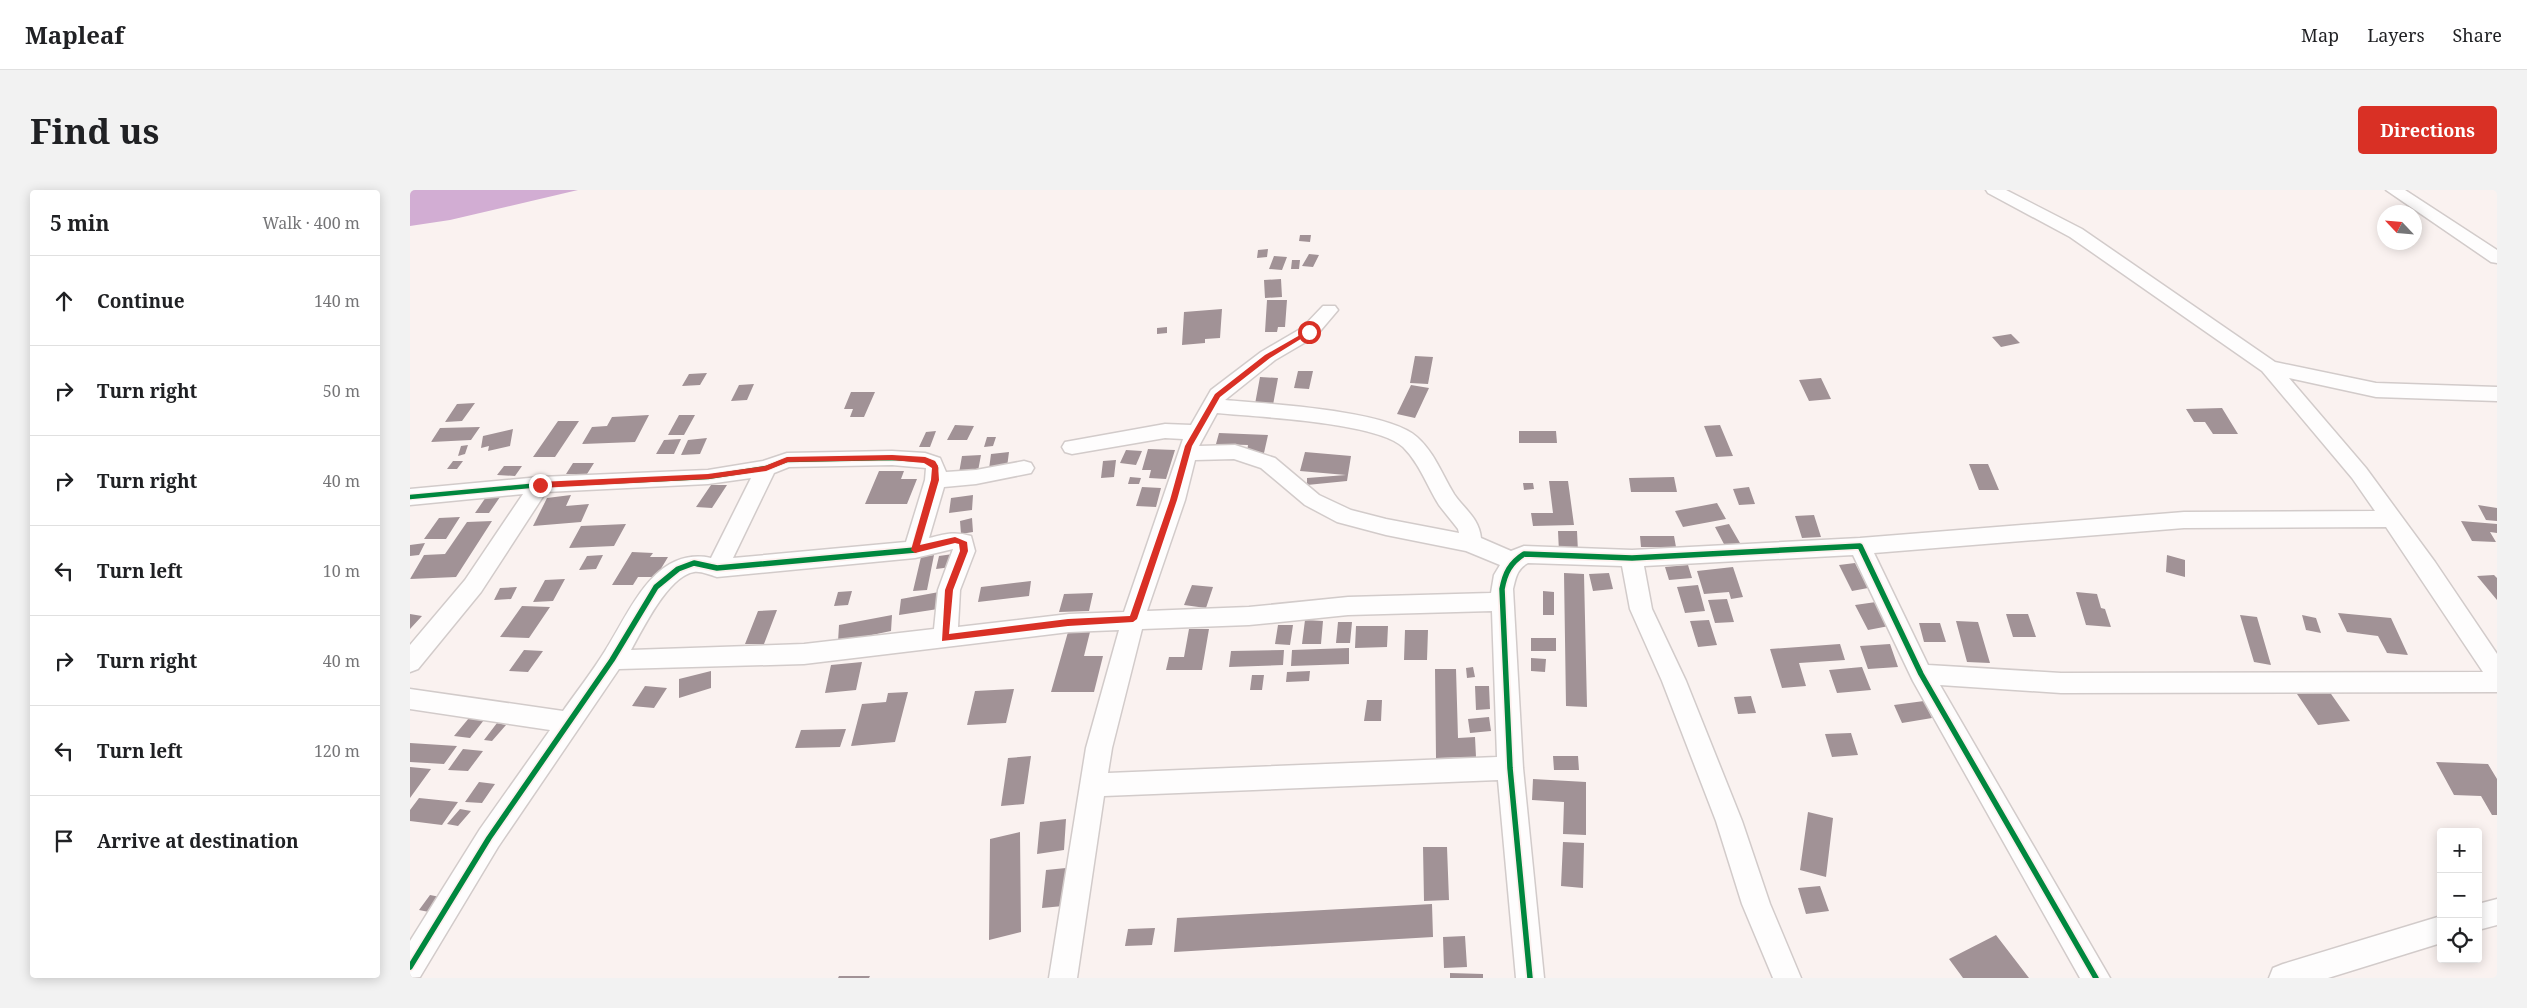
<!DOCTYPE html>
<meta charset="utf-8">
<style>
body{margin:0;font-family:"Noto Serif",serif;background:#f2f2f2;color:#202124}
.controls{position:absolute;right:15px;bottom:15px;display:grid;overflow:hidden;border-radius:5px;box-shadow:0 2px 12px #0003}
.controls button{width:45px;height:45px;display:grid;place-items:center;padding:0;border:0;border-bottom:1px solid #e0e0e0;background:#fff;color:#202124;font:25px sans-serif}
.compass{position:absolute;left:1967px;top:15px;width:45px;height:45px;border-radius:50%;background:#fff;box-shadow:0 2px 12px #0003;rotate:296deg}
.stop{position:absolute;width:15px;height:15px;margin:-11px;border:4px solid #d93025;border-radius:50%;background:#fff}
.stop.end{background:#d93025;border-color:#fff;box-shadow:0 1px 5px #0008}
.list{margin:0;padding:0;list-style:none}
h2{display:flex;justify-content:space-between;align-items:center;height:65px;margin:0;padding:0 20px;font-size:21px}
h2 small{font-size:16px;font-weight:400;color:#757577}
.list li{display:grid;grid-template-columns:32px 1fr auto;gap:15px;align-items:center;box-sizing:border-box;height:90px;padding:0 20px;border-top:1px solid #e0e0e0}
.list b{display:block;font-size:19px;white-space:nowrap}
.list em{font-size:16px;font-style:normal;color:#757577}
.icon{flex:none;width:28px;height:28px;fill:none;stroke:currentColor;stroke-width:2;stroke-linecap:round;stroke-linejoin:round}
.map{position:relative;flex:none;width:2087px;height:788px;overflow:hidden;border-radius:5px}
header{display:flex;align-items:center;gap:30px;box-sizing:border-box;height:70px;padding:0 25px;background:#fff;border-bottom:1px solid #e0e0e0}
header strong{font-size:24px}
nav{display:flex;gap:28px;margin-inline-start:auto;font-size:18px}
.intro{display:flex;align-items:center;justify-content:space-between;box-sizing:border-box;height:120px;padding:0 30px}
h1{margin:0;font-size:35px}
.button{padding:12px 22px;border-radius:5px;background:#d93025;color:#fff;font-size:18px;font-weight:700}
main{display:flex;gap:30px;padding:0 30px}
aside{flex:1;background:#fff;border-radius:5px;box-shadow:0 2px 12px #0003}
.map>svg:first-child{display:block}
</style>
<header>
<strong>Mapleaf</strong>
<nav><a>Map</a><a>Layers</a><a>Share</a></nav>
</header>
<div class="intro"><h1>Find us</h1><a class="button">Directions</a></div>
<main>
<aside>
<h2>5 min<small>Walk · 400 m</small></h2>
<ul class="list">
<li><svg class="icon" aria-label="ahead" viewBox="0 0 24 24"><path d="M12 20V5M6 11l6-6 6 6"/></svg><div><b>Continue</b></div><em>140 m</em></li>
<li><svg class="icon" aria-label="right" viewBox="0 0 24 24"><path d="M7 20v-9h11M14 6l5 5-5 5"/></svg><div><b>Turn right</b></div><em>50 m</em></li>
<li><svg class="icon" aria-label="right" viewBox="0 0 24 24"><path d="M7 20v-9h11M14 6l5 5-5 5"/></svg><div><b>Turn right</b></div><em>40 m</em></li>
<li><svg class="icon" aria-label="left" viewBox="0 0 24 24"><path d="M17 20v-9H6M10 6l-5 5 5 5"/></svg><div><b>Turn left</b></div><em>10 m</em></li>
<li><svg class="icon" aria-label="right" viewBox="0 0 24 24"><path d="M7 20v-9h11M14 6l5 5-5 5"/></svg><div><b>Turn right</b></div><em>40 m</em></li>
<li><svg class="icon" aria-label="left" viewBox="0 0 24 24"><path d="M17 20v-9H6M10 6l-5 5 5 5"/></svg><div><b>Turn left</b></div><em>120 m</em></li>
<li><svg class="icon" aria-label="arrive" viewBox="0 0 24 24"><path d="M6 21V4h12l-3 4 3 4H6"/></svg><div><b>Arrive at destination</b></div></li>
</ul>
</aside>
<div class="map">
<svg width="2087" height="788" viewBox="0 0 2087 788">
<rect width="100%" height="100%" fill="#faf2f0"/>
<path fill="#d2add3" d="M 0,0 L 168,0 L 40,30 L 0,36 Z"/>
<path fill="#a19296" d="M 890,45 L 901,45 L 900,52 L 889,51 Z
M 858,59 L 857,67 L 847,68 L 848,60 Z
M 899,64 L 909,65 L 903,77 L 892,76 Z
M 864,66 L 877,67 L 872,80 L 859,79 Z
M 882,70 L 890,70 L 889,79 L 881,79 Z
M 871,89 L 872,107 L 855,108 L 854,90 Z
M 857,110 L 877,110 L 875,137 L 868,137 L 867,142 L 855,142 Z
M 812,119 L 810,148 L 795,149 L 795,153 L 772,155 L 774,122 Z
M 757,137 L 757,143 L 747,144 L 747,138 Z
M 1601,144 L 1610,153 L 1591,157 L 1582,147 Z
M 1005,166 L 1023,167 L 1018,194 L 1000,193 Z
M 888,181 L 903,181 L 899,199 L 884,198 Z
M 297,183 L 290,195 L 272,196 L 279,184 Z
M 850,187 L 868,188 L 863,215 L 845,214 Z
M 1411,188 L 1421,209 L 1399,211 L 1389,190 Z
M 344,194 L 337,210 L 321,211 L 329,195 Z
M 1001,195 L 1019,198 L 1005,228 L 987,224 Z
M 441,202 L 465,202 L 454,227 L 440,227 L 443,219 L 434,219 Z
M 65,213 L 52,231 L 35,232 L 47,214 Z
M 1812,218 L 1828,244 L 1803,244 L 1795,232 L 1784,232 L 1776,219 Z
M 239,225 L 225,252 L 172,254 L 182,237 L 197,236 L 202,227 Z
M 269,225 L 285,225 L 274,245 L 258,245 Z
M 148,231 L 169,231 L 145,267 L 123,267 Z
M 545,235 L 564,236 L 557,250 L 537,250 Z
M 1310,235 L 1323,266 L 1306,267 L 1294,236 Z
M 70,237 L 61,250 L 21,252 L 30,238 Z
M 103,239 L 100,256 L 78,261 L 79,256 L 71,258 L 73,246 Z
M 526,241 L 520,257 L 509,257 L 516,242 Z
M 1109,241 L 1146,241 L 1147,253 L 1109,253 Z
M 809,243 L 858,245 L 854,263 L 837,262 L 838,255 L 806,254 Z
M 577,247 L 586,247 L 583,256 L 574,257 Z
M 297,248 L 290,264 L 271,265 L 278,250 Z
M 271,249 L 264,264 L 246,264 L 254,250 Z
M 58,255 L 55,264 L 48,266 L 51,256 Z
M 738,259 L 765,260 L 756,289 L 739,288 L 741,280 L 732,280 Z
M 716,260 L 732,261 L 726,275 L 710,273 Z
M 599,262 L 597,277 L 579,279 L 581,264 Z
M 895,262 L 941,266 L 937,291 L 897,295 L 897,288 L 936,285 L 890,281 Z
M 571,265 L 568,281 L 549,283 L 552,266 Z
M 706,270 L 704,287 L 691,288 L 693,271 Z
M 43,271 L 53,271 L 47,279 L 37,279 Z
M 163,273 L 184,273 L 177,284 L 156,284 Z
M 1559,274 L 1578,274 L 1589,300 L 1569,300 Z
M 94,276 L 112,276 L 105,286 L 87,285 Z
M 469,281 L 494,281 L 491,289 L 507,289 L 497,314 L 455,314 Z
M 720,287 L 731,288 L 729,294 L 718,294 Z
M 1264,287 L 1267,302 L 1221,302 L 1219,288 Z
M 1139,291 L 1158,291 L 1164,335 L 1123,336 L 1121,323 L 1143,323 Z
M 1113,293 L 1123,293 L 1124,299 L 1114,300 Z
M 301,295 L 317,295 L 302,318 L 286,317 Z
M 732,297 L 751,298 L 746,317 L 726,316 Z
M 1339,297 L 1345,314 L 1329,315 L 1323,299 Z
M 161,305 L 156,316 L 179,314 L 171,332 L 123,336 L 137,308 Z
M 563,305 L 562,320 L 539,323 L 541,308 Z
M 76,307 L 90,307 L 79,323 L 65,323 Z
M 1307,313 L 1316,329 L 1273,337 L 1265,321 Z
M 2068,315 L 2087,318 L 2087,331 L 2076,330 Z
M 1404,325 L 1411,347 L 1392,348 L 1385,326 Z
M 50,327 L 36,349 L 14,349 L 29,328 Z
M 562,328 L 563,342 L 551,344 L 550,331 Z
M 82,331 L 46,387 L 0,389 L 14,365 L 35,364 L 57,332 Z
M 2051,331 L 2087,334 L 2087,343 L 2080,342 L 2086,352 L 2062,351 Z
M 216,334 L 204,356 L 159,358 L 171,336 Z
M 1319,334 L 1330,353 L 1315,356 L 1305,337 Z
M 1148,341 L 1167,341 L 1168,362 L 1149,362 Z
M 1230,346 L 1264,346 L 1266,357 L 1231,357 Z
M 15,353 L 9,365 L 0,366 L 0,355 Z
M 222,362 L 243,363 L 240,367 L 258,367 L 246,387 L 228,387 L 223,395 L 202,395 Z
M 543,364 L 541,377 L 526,379 L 529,366 Z
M 193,365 L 186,379 L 169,380 L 177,366 Z
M 524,365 L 517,400 L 503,401 L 511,367 Z
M 1757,365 L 1775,370 L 1775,387 L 1756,382 Z
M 1445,373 L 1458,398 L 1442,401 L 1429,375 Z
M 1278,375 L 1282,388 L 1259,390 L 1255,377 Z
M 1323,377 L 1333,407 L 1321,409 L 1319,402 L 1294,404 L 1287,381 Z
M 1154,383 L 1174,384 L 1177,517 L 1156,516 Z
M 1199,383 L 1203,399 L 1183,401 L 1179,384 Z
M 2084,385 L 2087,388 L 2087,410 L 2067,386 Z
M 155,389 L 143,411 L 123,412 L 135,390 Z
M 621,391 L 619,406 L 568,412 L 571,397 Z
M 782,395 L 803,397 L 796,418 L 774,415 Z
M 1288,395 L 1295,421 L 1275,423 L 1267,397 Z
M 107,397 L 101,409 L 84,410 L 90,398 Z
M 442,401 L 438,415 L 424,416 L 428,402 Z
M 1133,401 L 1144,402 L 1144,425 L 1133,425 Z
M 529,402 L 528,419 L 489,425 L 491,409 Z
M 1666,402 L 1687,404 L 1691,418 L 1695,419 L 1701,437 L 1676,435 Z
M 683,403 L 679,421 L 649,422 L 654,404 Z
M 1317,409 L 1324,432 L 1305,433 L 1298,410 Z
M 1466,412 L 1479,436 L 1458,440 L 1445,415 Z
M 112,416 L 140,417 L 119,448 L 90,447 Z
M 367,420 L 354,454 L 335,454 L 348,421 Z
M 1928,423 L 1981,428 L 1998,465 L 1977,463 L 1968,446 L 1937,442 Z
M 0,424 L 12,426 L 0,439 Z
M 1596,424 L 1618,424 L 1626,447 L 1603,447 Z
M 482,425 L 481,441 L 428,452 L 429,435 Z
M 1830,425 L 1847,427 L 1861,475 L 1844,472 Z
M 1892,425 L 1906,428 L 1911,443 L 1896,440 Z
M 895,430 L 913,431 L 911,454 L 892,454 Z
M 1299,430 L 1307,455 L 1288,457 L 1280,431 Z
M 1546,431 L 1568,432 L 1580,473 L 1557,472 Z
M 928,432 L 942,432 L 940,453 L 926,453 Z
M 1509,433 L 1530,433 L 1536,452 L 1514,452 Z
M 868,435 L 883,435 L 880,455 L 865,454 Z
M 946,436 L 978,436 L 977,457 L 945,458 Z
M 779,439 L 799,439 L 792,480 L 756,480 L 759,467 L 774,467 Z
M 995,440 L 1018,440 L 1017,470 L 994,470 Z
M 658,442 L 680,442 L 674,466 L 693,466 L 684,502 L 641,502 Z
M 1121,448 L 1146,448 L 1146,461 L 1121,461 Z
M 1430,454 L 1435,470 L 1389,473 L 1396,496 L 1372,498 L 1360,459 Z
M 1480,454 L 1488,477 L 1458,479 L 1450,456 Z
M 939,458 L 939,474 L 881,476 L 882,460 Z
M 114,460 L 133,461 L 118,482 L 99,481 Z
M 874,460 L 873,475 L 819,477 L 821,461 Z
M 1121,468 L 1136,469 L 1135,482 L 1121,481 Z
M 452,472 L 446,500 L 415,503 L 421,475 Z
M 1063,477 L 1065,487 L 1057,488 L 1056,478 Z
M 1452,477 L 1461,500 L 1427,503 L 1419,480 Z
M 1025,479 L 1046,479 L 1048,548 L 1065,547 L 1066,567 L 1026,568 Z
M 301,481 L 301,498 L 269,508 L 269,489 Z
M 900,481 L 899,491 L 876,492 L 877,482 Z
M 842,485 L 854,485 L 852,500 L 840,500 Z
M 235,496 L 257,498 L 244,518 L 222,516 Z
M 1065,496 L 1079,496 L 1080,519 L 1066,520 Z
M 604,499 L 596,533 L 557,535 L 565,501 Z
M 1919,501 L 1940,531 L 1908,535 L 1887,504 Z
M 498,502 L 485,552 L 441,556 L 452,514 L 476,512 L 478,503 Z
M 1341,506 L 1346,523 L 1328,524 L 1324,507 Z
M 957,510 L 972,510 L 971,531 L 954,531 Z
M 1514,511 L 1522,528 L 1492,533 L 1484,515 Z
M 1079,527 L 1081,541 L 1060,543 L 1058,529 Z
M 59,528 L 74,530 L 60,548 L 44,546 Z
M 87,533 L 96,535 L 82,551 L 74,550 Z
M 436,539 L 430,557 L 385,558 L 391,540 Z
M 1441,543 L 1448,565 L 1422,567 L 1415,544 Z
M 0,553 L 47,556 L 34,574 L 0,572 Z
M 53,559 L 73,561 L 58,581 L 38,580 Z
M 621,566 L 614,614 L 591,616 L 598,568 Z
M 1143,566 L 1168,566 L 1169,580 L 1144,580 Z
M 2026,572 L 2078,574 L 2087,589 L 2087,625 L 2082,625 L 2071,606 L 2044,605 Z
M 0,577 L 21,579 L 0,608 Z
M 1123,589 L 1176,592 L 1176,645 L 1153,644 L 1154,612 L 1122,610 Z
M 69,592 L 85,594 L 72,613 L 55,612 Z
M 9,608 L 48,612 L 32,635 L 0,631 L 0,620 Z
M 50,619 L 61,621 L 48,636 L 37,634 Z
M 1398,622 L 1423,628 L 1416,687 L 1390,680 Z
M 656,629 L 654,660 L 627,664 L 630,632 Z
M 610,642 L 611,742 L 579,750 L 580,649 Z
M 1153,652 L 1174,653 L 1173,698 L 1151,696 Z
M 1013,657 L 1037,657 L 1039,710 L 1014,711 Z
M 656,678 L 653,716 L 632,718 L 636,680 Z
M 1410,696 L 1419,721 L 1396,724 L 1388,698 Z
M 20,705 L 30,707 L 19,722 L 9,720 Z
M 1022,714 L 1023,747 L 764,762 L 767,728 Z
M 745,738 L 742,755 L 715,756 L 718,739 Z
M 1586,745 L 1619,788 L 1553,788 L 1539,769 Z
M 1055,746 L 1057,777 L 1034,778 L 1033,747 Z
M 1040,783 L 1073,784 L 1073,788 L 1040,788 Z
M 429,786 L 460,786 L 459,788 L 428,788 Z"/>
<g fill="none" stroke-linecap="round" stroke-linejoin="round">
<defs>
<path id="minor" d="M 1576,0 L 1596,0 L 1672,39 L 1865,172 L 1966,193 L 2087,197 L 2087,211 L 1966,207 L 1879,188 L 1956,278 L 2025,372 L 2087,464 L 2087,502 L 1651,503 L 1530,495 L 1700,788 L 1670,788 L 1503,491 L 1443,365 L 1234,376 L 1242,419 L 1276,491 L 1332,631 L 1360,714 L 1391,788 L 1363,788 L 1332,714 L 1306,631 L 1252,491 L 1220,419 L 1212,376 L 1118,373 C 1107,379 1106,387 1103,399 L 1113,578 L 1134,788 L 1106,788 L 1088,590 L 694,606 L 667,788 L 639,788 L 676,558 L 709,440 L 659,442 L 394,474 L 209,479 L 88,657 L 10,787 L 0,788 L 0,751 L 70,639 L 140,540 L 0,519 L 0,499 L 153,521 C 167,501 182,482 195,461 C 220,422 244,356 301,368 L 341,288 L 298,294 L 136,302 L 71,402 L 8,479 L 0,482 L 0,455 L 55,390 L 113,304 L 0,315 L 0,299 L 130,287 L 298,280 L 353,271 L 377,263 L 482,261 L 515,263 L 530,268 L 536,282 L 566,280 L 614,271 L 621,273 L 624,278 L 621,283 L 566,294 L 534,297 L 519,348 C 535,344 545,341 561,346 L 565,361 L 550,400 L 548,437 L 659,424 L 714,422 L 773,249 L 755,248 L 662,264 L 655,262 L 652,257 L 655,252 L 755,234 L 781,235 L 801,200 L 851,162 L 892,138 L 913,116 L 925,116 L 928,120 L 906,146 L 865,170 L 815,210 C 857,214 977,220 1007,247 C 1025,263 1032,285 1044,304 C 1055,320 1069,328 1071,348 L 1101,361 L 1114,356 L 1222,360 L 1450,348 L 1774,322 L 1965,321 L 1942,288 L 1852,181 L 1660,47 L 1578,3 ZM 807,223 C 847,227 967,232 993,257 C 1010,274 1017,296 1029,315 C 1035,323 1042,331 1048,339 L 1049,343 L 976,329 L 941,320 L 909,305 L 865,268 L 825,255 L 789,256 ZM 824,269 L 851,278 L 895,315 L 927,332 L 976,345 L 1056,361 L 1090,375 L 1084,385 L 1081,403 L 938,407 L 839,417 L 737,421 L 775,310 L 785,270 ZM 482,275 L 516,278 L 515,290 L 496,352 L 323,368 L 364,283 L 379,277 ZM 1976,337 L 2073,482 L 1651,483 L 1518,475 L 1464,363 L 1774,338 ZM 543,359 L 528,400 L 524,439 L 394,454 L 221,460 C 233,439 258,386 284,382 C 291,381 300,385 307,387 L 505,368 ZM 1082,421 L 1087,567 L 698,583 L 702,558 L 732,439 L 839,435 L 938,425 Z
M 1976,0 L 1995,0 L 2087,60 L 2087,73 L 2081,72 Z
M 2087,709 L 2087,735 L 2068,740 L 2068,714 Z
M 2031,726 L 2031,753 L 1918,788 L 1859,788 L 1863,778 L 1873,774 Z"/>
</defs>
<use href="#minor" stroke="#d2cbca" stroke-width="3"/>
<use href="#minor" fill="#fefdfd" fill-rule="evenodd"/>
<defs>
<path id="cycleway-far1" d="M 0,307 L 130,295 L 298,287 L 356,278 L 377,270 L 482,268 L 515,270 L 523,273 L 526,278 L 525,290 L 511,340"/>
<path id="cycleway" d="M 0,777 L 79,648 L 202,470 L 246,397 L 268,379 L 284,373 L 307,378 L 505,360 L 511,338
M 1120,788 L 1100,578 L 1092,399 C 1095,383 1100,373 1114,364 L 1222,368 L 1450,356 L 1511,484 L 1686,788"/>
</defs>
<use href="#cycleway-far1" stroke="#fdefed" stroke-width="7"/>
<use href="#cycleway" stroke="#fdefed" stroke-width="9"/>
<use href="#cycleway-far1" stroke="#00873e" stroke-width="4.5"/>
<use href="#cycleway" stroke="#00873e" stroke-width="5.5"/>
</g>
<path fill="#d93025" d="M 897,141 L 902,142 L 860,168 L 810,207 L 782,256 L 767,310 L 727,429 L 723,432 L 658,436 L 532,451 L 535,400 L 550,361 L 549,354 L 545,353 L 505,363 L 501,360 L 521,290 L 522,278 L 514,273 L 482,270 L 378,272 L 356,281 L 298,289 L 130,298 L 126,295 L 130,292 L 298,284 L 355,276 L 377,267 L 482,265 L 515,267 L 525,271 L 528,276 L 529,290 L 510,355 L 545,347 L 557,352 L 558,361 L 543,400 L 539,444 L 658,429 L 720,426 L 760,310 L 775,256 L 805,204 L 855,165 Z"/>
</svg>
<div class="controls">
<button>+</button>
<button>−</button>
<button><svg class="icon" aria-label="locate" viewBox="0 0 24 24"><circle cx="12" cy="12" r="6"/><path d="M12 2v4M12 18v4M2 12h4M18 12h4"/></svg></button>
</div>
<svg class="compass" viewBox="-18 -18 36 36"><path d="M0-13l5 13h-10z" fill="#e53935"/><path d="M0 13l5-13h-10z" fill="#757577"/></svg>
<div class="stop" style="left:899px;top:142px"></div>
<div class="stop end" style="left:130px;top:295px"></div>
</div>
</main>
